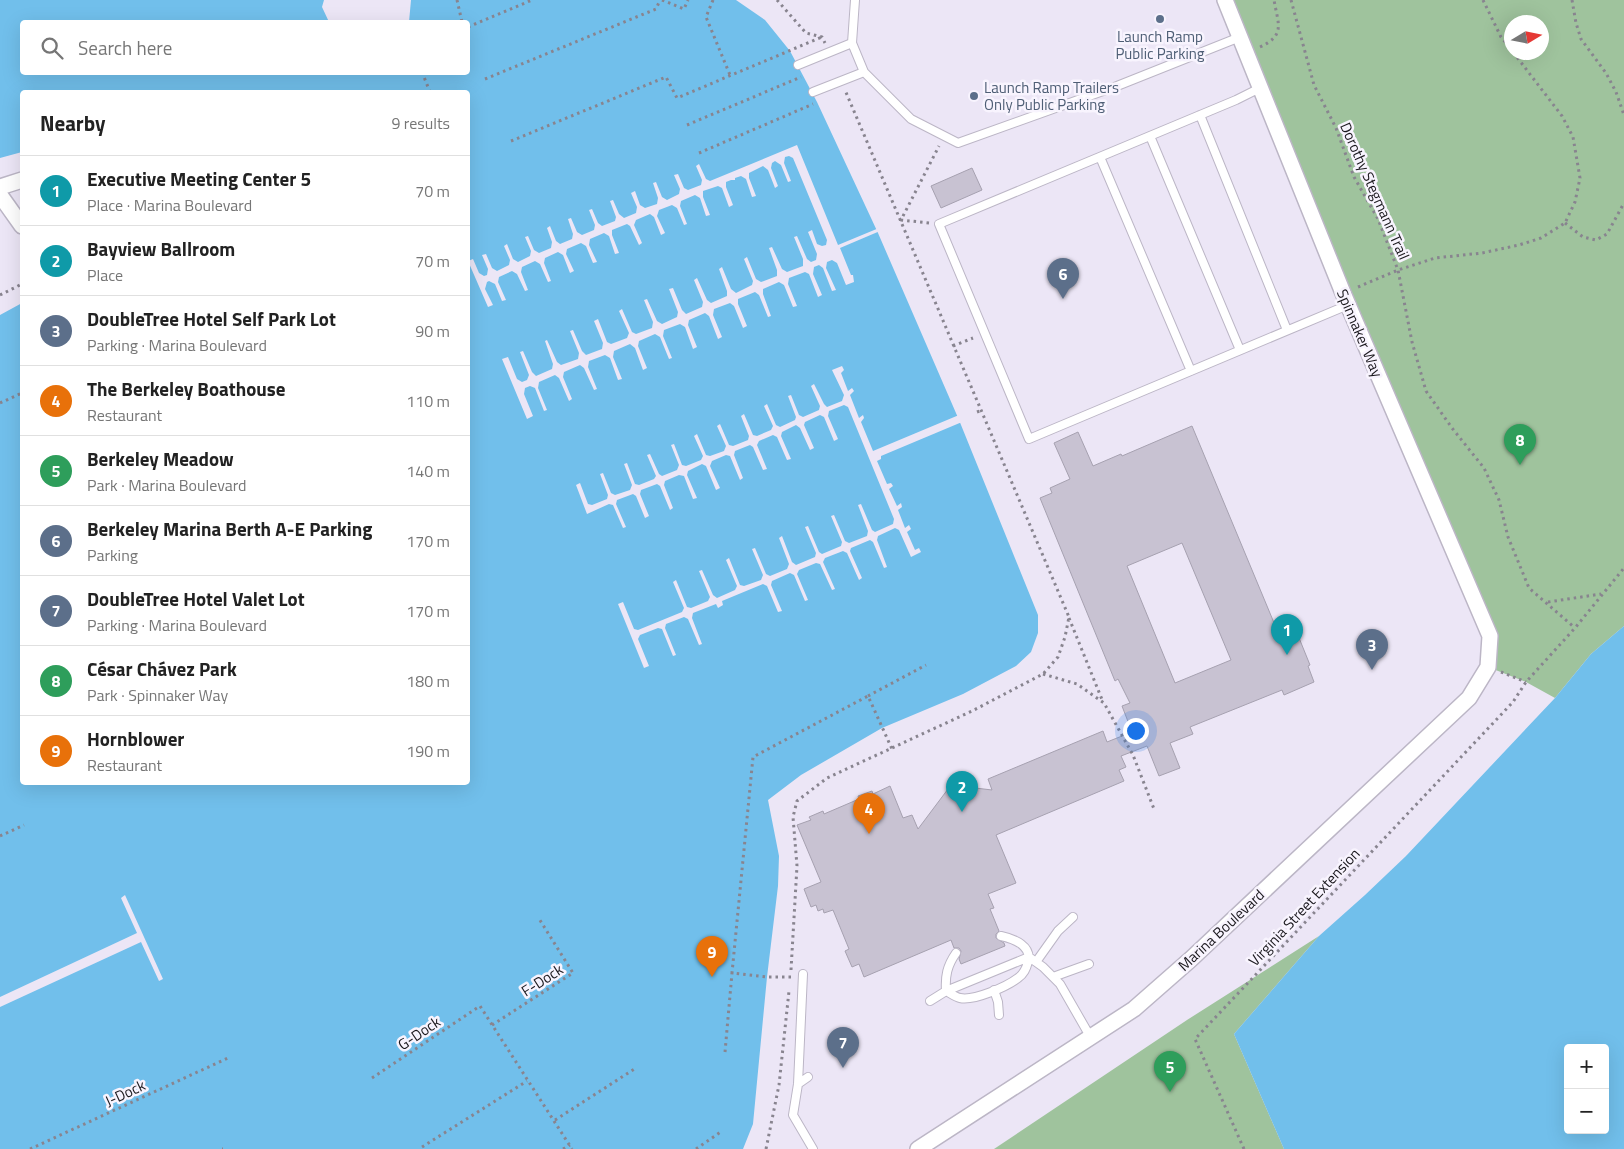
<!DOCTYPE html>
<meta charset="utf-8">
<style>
body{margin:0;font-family:"Titillium Web",sans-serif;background:#f2f2f2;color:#222}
.controls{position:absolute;right:15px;bottom:15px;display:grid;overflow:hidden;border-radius:5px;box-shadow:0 5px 20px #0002}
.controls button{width:45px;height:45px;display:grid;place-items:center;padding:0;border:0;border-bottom:1px solid #e0e0e0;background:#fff;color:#222;font:25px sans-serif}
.compass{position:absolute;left:1504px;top:15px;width:45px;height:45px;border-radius:50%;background:#fff;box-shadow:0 5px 20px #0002;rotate:80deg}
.you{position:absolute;left:1135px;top:730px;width:18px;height:18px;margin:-12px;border:4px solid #fff;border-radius:50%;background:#1a73e8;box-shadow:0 0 0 8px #1a73e833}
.badge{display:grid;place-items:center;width:32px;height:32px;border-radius:50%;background:#b45309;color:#fff;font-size:16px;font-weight:700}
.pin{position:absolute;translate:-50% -41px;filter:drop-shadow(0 1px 2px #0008)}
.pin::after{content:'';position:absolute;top:26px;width:18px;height:15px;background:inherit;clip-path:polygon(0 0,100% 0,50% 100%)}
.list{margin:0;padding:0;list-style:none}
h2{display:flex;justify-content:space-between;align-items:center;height:65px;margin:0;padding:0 20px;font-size:21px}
h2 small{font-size:16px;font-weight:400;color:#767676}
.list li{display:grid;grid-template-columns:32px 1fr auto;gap:15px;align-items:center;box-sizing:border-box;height:70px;padding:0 20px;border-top:1px solid #e0e0e0}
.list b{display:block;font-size:19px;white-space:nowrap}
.list p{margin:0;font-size:16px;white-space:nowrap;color:#767676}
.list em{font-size:16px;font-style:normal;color:#767676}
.icon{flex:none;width:28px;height:28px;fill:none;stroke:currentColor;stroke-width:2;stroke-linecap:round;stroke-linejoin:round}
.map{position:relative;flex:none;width:1624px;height:1149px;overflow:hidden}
.search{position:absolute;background:#fff;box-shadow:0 5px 20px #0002;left:20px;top:20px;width:450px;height:55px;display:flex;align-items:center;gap:12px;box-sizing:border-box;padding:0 18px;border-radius:5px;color:#767676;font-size:19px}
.panel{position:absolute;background:#fff;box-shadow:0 5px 20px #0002;left:20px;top:90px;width:450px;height:695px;border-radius:5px}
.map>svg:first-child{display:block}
</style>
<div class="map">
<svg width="1624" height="1149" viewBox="0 0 1624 1149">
<rect width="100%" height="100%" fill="#ece6f6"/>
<path fill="#9fc39d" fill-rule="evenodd" d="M 1225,0 L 1624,0 L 1624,626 L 1591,654 L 1555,698 L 1526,682 L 1488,667 L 1490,636 ZM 1512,22 L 1542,22 L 1542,52 L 1512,52 Z
M 1319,936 L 1234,1034 L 1284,1149 L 994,1149 L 1187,1020 Z"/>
<path fill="#71bfeb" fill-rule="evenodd" d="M 0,0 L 324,0 L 322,7 L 329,22 L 22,22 L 22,72 L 468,72 L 468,22 L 409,22 L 411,0 L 736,0 L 765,20 L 790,51 L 817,102 L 878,233 L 959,420 L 1038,615 L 1038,633 L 1031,652 L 1016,666 L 963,694 L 882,728 L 801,775 L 768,800 L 779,856 L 778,886 L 767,977 L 753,1124 L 743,1149 L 0,1149 L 0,315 L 22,303 L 22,782 L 468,782 L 468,92 L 22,92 L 22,152 L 0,158 Z
M 1624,626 L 1624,1149 L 1284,1149 L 1234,1034 L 1319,936 L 1365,895 L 1406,856 L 1555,698 L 1591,654 ZM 1568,1048 L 1605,1048 L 1605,1130 L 1568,1130 Z"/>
<path fill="#ece6f6" d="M 797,145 L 838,245 L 879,228 L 880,231 L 840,248 L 851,275 L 853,275 L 854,282 L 846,285 L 837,263 L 832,260 L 827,262 L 826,268 L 836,290 L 832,291 L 823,268 L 819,265 L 814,267 L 813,274 L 822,295 L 818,297 L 809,274 L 805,272 L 789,278 L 788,284 L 797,306 L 793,307 L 784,285 L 779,282 L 763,289 L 763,294 L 771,316 L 768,317 L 759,295 L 755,292 L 738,299 L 738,304 L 747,326 L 743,328 L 734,306 L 730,303 L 714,309 L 713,315 L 722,337 L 718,339 L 709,316 L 705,313 L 689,320 L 688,325 L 697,347 L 693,349 L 685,327 L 680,324 L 664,330 L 663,336 L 672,358 L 669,359 L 660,337 L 655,334 L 639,341 L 638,346 L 647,368 L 643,370 L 635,348 L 630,344 L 614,351 L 613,357 L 622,379 L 618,380 L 610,358 L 605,355 L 589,361 L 588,367 L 597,389 L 594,390 L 584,368 L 580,365 L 564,372 L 563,377 L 572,399 L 569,401 L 559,378 L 555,375 L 539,382 L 538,388 L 547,410 L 544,411 L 535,388 L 530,386 L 525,388 L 524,394 L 533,416 L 527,419 L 502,359 L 508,357 L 517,379 L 522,382 L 527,380 L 529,375 L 520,352 L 523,351 L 532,372 L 536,376 L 552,369 L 553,364 L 545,341 L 547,340 L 557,362 L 561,365 L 578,359 L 579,353 L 570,331 L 573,330 L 582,351 L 586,355 L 602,349 L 603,343 L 594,321 L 598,319 L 607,342 L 611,344 L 627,338 L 629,333 L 619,311 L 622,309 L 632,332 L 636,334 L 652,328 L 653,322 L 644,300 L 647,299 L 657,321 L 662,324 L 677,317 L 678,312 L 669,289 L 673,288 L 682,310 L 686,314 L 702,307 L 703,302 L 694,280 L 697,278 L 707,300 L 711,303 L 727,296 L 727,291 L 719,269 L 722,267 L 731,289 L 736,293 L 752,285 L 753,281 L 744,259 L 747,257 L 756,279 L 761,282 L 777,276 L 777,270 L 769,248 L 772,247 L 782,269 L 787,272 L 803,266 L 803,259 L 794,237 L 797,236 L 807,259 L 811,262 L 816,260 L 817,254 L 808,232 L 812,230 L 817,244 L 822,246 L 826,245 L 827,240 L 793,158 L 789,156 L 785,157 L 784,163 L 791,181 L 788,182 L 781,165 L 775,161 L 772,163 L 771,168 L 778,186 L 775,188 L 768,170 L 763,166 L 749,173 L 749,178 L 756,196 L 752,197 L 746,179 L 741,176 L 735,178 L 735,180 L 731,180 L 726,182 L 726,187 L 733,205 L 729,207 L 722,188 L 718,186 L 703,191 L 703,197 L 710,215 L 706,216 L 700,198 L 695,195 L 681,201 L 680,206 L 687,224 L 684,225 L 677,208 L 672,205 L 659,210 L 657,216 L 665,233 L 661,235 L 654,217 L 650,214 L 636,220 L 634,225 L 642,243 L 639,245 L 630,226 L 627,224 L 612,230 L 612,235 L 619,253 L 615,254 L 609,236 L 604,233 L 590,239 L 589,245 L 597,262 L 593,263 L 586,246 L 581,243 L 567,249 L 566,254 L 574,271 L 570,273 L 563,255 L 558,252 L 545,258 L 544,263 L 551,281 L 548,282 L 540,264 L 535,261 L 522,267 L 521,272 L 528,290 L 525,291 L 517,274 L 512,271 L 499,277 L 498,282 L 506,300 L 502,301 L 495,284 L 489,281 L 487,282 L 485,289 L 493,305 L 488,307 L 468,261 L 473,259 L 479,273 L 484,276 L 487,275 L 488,269 L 482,255 L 486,254 L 492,268 L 497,271 L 509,265 L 510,260 L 504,246 L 507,244 L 513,259 L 518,262 L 530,256 L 531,251 L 525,237 L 528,236 L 534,250 L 539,253 L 551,248 L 552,242 L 547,228 L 550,226 L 556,241 L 560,244 L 572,239 L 573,234 L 568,219 L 571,218 L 577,232 L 582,235 L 594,230 L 595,225 L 589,210 L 592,209 L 598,223 L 602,226 L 615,221 L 616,217 L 610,201 L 613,200 L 619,214 L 624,218 L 636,213 L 637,207 L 631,193 L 635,191 L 640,205 L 645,208 L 657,204 L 658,198 L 653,183 L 656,182 L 662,197 L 667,200 L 679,194 L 680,189 L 674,175 L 678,174 L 684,188 L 688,190 L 701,185 L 702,180 L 696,166 L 699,164 L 706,179 L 710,181 Z
M 842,366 L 844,370 L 841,373 L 848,391 L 852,388 L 854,391 L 850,395 L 859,418 L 863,415 L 864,418 L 861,422 L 873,451 L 959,415 L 961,419 L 962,422 L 881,456 L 881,459 L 877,461 L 887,484 L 891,483 L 893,486 L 889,489 L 897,506 L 901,503 L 902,507 L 898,510 L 905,528 L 909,525 L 911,529 L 907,532 L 915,550 L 919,548 L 921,552 L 911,557 L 899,530 L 895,528 L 878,536 L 877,540 L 887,567 L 884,568 L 873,542 L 870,540 L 851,548 L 850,551 L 862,578 L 859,580 L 847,553 L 843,551 L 825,558 L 823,562 L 835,589 L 832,590 L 820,564 L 816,563 L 799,570 L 797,574 L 808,600 L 805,601 L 794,575 L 790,573 L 772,581 L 771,585 L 782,611 L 778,612 L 767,586 L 763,584 L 722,601 L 723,605 L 718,608 L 716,604 L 693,613 L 692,618 L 702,644 L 699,645 L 688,619 L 684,617 L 666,624 L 665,628 L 676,655 L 673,656 L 662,629 L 658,628 L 640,635 L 638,639 L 649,666 L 644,668 L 618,604 L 623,602 L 634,629 L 638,630 L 682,612 L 684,608 L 673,582 L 676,580 L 687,607 L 691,608 L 708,601 L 710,597 L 699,571 L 702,570 L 713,595 L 717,598 L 735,590 L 737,586 L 726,560 L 729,558 L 740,585 L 744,586 L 761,580 L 763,575 L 752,549 L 755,548 L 766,574 L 770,576 L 787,569 L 789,564 L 779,538 L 782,536 L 792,562 L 796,565 L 815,557 L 816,553 L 805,527 L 808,526 L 819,552 L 822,554 L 841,546 L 842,542 L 831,516 L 834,515 L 845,541 L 849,543 L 867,536 L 868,531 L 858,505 L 861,504 L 872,530 L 875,532 L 893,524 L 894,519 L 848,407 L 844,405 L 829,411 L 828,416 L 838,439 L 834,441 L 824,417 L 820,415 L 805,422 L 804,425 L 814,448 L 810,450 L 800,428 L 796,425 L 782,432 L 781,436 L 791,459 L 787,460 L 777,437 L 773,435 L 759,441 L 757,445 L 767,469 L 763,470 L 753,447 L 750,445 L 735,451 L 734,455 L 743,478 L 740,480 L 730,456 L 726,455 L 712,461 L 710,466 L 720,488 L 716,490 L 706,466 L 702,464 L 688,471 L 687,475 L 697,498 L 693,499 L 684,476 L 679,475 L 665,481 L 664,485 L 673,508 L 670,510 L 660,486 L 657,484 L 641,490 L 640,494 L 649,516 L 645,518 L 636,496 L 633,494 L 617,500 L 616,504 L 626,527 L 623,528 L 613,505 L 609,504 L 587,514 L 576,485 L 580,483 L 588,504 L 592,505 L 607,499 L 608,495 L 600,474 L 603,473 L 611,493 L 615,495 L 630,490 L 632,485 L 624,464 L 627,463 L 635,484 L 639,485 L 654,479 L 656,476 L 647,455 L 650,454 L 659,474 L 662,476 L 677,470 L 679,465 L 671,445 L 674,444 L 682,465 L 686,466 L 701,460 L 703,456 L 694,436 L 697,434 L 706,455 L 710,456 L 724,451 L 726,446 L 717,426 L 720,424 L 729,445 L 733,446 L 748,440 L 749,436 L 741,416 L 744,414 L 753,435 L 757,436 L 771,430 L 773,426 L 764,406 L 767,404 L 776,425 L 780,427 L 795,420 L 796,417 L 788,396 L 791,395 L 799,415 L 803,417 L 819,410 L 820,406 L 811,386 L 814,384 L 824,404 L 827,407 L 842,401 L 844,395 L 832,370 Z
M 125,895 L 163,979 L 159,981 L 141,942 L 0,1007 L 0,997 L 137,933 L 121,898 Z"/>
<path fill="#c8c2d2" stroke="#a6a1b0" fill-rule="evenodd" d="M 972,168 L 982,190 L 941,208 L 931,186 Z
M 1192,426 L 1277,630 L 1293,623 L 1310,665 L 1308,666 L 1314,682 L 1284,695 L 1282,690 L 1190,727 L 1193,734 L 1170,743 L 1180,768 L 1159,776 L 1147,746 L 1121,756 L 1126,767 L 1119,770 L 1124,781 L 996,835 L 1016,883 L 988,894 L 994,908 L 990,909 L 999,931 L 996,934 L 996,938 L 1004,943 L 1005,946 L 961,964 L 959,959 L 961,951 L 959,948 L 954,948 L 951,940 L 864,977 L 859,964 L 852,967 L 845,951 L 849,949 L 833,910 L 824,913 L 823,909 L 818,911 L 816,905 L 811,907 L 804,889 L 821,882 L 797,825 L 811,820 L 809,817 L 823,811 L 824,814 L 859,799 L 858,796 L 872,791 L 873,794 L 890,786 L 903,818 L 912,815 L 918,829 L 951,785 L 992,790 L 988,779 L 1103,731 L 1107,742 L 1132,732 L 1122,706 L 1130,703 L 1118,679 L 1115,681 L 1040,498 L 1052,493 L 1050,488 L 1070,479 L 1054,443 L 1078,432 L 1093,466 L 1121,454 L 1122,456 ZM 1182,543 L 1231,660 L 1175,683 L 1127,566 Z"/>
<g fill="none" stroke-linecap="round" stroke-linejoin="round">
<defs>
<path id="lane" d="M 855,0 L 852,43 L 864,72 L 911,119 L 958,143 L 1117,86 L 1240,37
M 798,65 L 852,43
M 1260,88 L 1236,100 L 939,224 L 1029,439 L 1348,305
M 813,92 L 864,72
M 1200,115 L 1287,330
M 1150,136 L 1240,350
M 1100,157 L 1191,371
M 956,953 C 947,966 945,976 946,991 C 950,993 955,997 960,998 C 974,1001 1006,987 1018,978 C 1024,974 1026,969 1028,962 C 1032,946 1015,939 1001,936
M 1036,962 L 1058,931 L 1073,917
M 803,974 L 798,1084 L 793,1115 L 813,1149
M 1053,977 L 1089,964
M 994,990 L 998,1002 L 999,1015
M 930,1001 L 946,991 L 1029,957 L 1043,967 L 1060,984 L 1091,1038
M 798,1084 L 808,1077"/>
<path id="street" d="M 0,187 L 22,180
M 0,195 L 22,226
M 918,1149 L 1134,1009 L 1191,959 L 1469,698 L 1488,667 L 1490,636 L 1343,293 L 1225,0"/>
</defs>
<use href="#lane" stroke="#bcb6c6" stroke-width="10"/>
<use href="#street" stroke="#bcb6c6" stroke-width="18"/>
<path stroke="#88848f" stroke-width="3" stroke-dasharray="2.5 4" stroke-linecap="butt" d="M 457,0 L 462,22
M 662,0 L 684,9 L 688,0
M 713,0 L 706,17 L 730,75
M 777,0 L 806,33 L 822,37 L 825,43
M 1291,0 L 1314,85 L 1336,128 L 1354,177 L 1378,219 L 1398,270 L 1412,342 L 1426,391 L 1452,428 L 1484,468 L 1499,500 L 1508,537 L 1529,588 L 1575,628
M 1483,0 L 1501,37 L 1512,50
M 1572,0 L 1576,23 L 1581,39 L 1606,73 L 1616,92 L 1624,115
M 468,27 L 532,0
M 1260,47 C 1286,35 1278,24 1274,0
M 422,72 L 430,92
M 485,79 L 656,9 L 660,0
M 687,125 L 801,77
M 511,141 L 666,77 L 677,98 L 822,37
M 699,153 L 813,104
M 929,223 L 901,220 L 939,146
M 1565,223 L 1583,237 L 1596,240 L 1607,234 L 1624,203
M 1358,287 L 1398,270 L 1435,258 L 1482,253 L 1519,245 L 1541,238 L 1565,223 L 1575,202 L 1580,178 L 1573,137 L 1562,116 L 1513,52
M 0,295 L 22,284
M 953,346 L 973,338
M 0,403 L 22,393
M 977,412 L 982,410
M 1548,602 L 1601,594
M 1069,618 L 1103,702
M 1501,672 L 1526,682
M 1043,674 L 1077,684 L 1104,703 L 1133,755 L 1154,809
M 868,696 L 926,665
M 0,836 L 24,825
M 791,970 L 797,866 L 793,817 L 797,801 L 827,778 L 972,711 L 1043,674 L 1058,657 L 1065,637 L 1069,617 L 845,90
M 791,977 L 767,977 L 732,973 L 753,757 L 868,696 L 892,749
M 492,1025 L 573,973 L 538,917
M 725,1052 L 732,973
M 372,1078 L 480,1006 L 572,1149
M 555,1120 L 636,1068
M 422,1147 L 527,1081
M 30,1149 L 228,1058
M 222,1149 L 223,1149
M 563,1149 L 570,1145
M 696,1149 L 722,1131
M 766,1149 L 779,1085 L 789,991
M 1244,1149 L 1195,1039 L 1513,702 L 1526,682 L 1575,628 L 1624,568"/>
<use href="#lane" stroke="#fff" stroke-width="8"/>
<use href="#street" stroke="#fff" stroke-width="15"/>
</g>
<g fill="#5c6f8a" stroke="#f8f4fe" stroke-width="2">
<circle cx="1160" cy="19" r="5"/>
<circle cx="974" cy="96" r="5"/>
</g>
<g text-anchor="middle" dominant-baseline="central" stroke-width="5" stroke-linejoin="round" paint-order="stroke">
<g font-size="15" fill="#4e5e75" stroke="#f8f4fe">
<text x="1160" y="36">Launch Ramp<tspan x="1160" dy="17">Public Parking</tspan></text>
<text x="984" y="87" text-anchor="start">Launch Ramp Trailers<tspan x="984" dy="17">Only Public Parking</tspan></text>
</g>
<g font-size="15" fill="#1a181d" stroke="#f8f4fe">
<text transform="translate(1375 191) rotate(66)">Dorothy Stegmann Trail</text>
<text transform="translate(1360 333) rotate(67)">Spinnaker Way</text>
<text transform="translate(1304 907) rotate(-47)">Virginia Street Extension</text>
<text transform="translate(1221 930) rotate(-43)">Marina Boulevard</text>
<text transform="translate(542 980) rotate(-33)">F-Dock</text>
<text transform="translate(419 1033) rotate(-34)">G-Dock</text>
<text transform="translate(125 1093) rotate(-25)">J-Dock</text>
</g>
</g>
</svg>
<div class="controls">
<button>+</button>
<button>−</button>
</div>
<svg class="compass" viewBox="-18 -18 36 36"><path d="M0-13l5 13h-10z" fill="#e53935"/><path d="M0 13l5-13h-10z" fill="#767676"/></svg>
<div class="you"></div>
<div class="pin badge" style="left:1287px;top:655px;background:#0f9aa8">1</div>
<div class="pin badge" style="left:962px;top:812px;background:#0f9aa8">2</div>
<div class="pin badge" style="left:1372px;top:670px;background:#5c6f8a">3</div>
<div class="pin badge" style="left:869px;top:834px;background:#e8710a">4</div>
<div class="pin badge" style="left:1170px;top:1092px;background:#2e9e5b">5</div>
<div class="pin badge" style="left:1063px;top:299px;background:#5c6f8a">6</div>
<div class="pin badge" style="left:843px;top:1068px;background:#5c6f8a">7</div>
<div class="pin badge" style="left:1520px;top:465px;background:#2e9e5b">8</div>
<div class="pin badge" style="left:712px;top:977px;background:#e8710a">9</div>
<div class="search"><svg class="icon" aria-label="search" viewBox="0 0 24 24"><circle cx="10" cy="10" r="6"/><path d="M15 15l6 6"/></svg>Search here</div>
<section class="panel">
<h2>Nearby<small>9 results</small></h2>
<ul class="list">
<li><span class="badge" style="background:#0f9aa8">1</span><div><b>Executive Meeting Center 5</b><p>Place · Marina Boulevard</p></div><em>70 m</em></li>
<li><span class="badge" style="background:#0f9aa8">2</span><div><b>Bayview Ballroom</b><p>Place</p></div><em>70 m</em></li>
<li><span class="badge" style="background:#5c6f8a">3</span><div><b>DoubleTree Hotel Self Park Lot</b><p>Parking · Marina Boulevard</p></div><em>90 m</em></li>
<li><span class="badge" style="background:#e8710a">4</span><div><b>The Berkeley Boathouse</b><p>Restaurant</p></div><em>110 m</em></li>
<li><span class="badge" style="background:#2e9e5b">5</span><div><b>Berkeley Meadow</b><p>Park · Marina Boulevard</p></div><em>140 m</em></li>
<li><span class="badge" style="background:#5c6f8a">6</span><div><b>Berkeley Marina Berth A-E Parking</b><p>Parking</p></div><em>170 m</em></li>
<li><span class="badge" style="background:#5c6f8a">7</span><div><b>DoubleTree Hotel Valet Lot</b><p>Parking · Marina Boulevard</p></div><em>170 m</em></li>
<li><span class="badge" style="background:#2e9e5b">8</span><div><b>César Chávez Park</b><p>Park · Spinnaker Way</p></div><em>180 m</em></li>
<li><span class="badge" style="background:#e8710a">9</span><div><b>Hornblower</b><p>Restaurant</p></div><em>190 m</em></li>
</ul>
</section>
</div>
